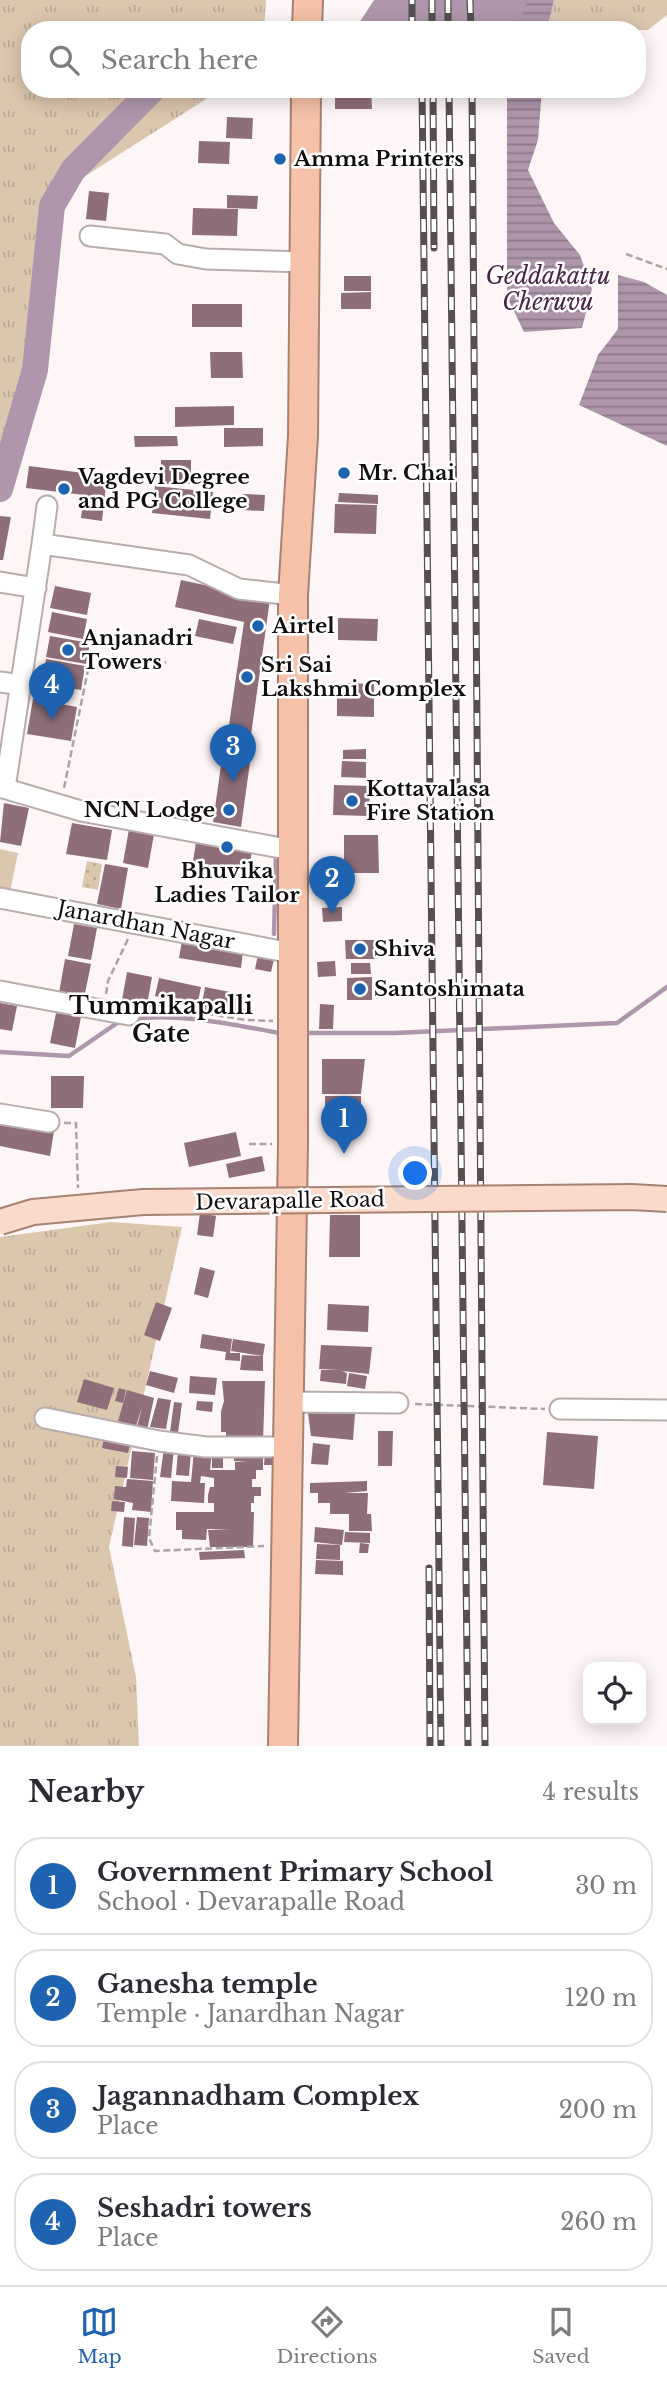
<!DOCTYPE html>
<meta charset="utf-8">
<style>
body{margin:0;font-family:"Libre Baskerville",serif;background:#f2f2f3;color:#2b2b33}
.controls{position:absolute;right:21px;bottom:21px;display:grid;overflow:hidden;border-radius:14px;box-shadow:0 4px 18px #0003}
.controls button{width:63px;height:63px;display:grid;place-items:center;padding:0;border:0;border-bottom:2px solid #e1e1e2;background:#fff;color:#2b2b33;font:35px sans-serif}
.you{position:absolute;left:416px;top:1174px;width:24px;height:24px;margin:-18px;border:5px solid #fff;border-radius:50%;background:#1a73e8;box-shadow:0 0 0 10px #1a73e833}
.badge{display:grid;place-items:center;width:46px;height:46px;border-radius:50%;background:#1e62b2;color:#fff;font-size:23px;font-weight:700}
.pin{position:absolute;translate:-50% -58px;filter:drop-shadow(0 2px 4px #0008)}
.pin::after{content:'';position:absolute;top:37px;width:24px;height:21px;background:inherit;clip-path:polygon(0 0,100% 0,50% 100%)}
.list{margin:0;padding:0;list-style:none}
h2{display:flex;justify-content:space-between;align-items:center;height:91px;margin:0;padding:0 28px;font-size:30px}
h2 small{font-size:23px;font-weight:400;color:#7c7c81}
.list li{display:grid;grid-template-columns:46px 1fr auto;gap:21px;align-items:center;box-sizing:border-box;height:98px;margin:0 14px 14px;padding:0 14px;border:2px solid #e1e1e2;border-radius:28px}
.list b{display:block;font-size:26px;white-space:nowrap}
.list p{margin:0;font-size:23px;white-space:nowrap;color:#7c7c81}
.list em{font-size:23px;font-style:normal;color:#7c7c81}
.icon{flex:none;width:38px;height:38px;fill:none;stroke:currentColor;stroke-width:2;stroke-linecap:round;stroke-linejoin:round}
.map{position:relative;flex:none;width:667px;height:1746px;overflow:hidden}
.search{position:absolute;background:#fff;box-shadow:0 4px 18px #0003;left:21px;right:21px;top:21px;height:77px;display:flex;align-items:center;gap:18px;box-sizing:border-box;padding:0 24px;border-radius:28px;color:#7c7c81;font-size:26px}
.sheet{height:539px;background:#fff}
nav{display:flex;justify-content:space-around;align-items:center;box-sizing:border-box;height:98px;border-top:2px solid #e1e1e2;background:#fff;font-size:19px;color:#7c7c81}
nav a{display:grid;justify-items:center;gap:4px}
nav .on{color:#1e62b2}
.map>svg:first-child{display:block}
</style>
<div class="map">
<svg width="667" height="1746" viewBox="0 0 667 1746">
<defs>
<pattern id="grass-tufts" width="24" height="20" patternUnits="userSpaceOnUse" patternTransform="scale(1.75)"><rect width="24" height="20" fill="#dbc6ae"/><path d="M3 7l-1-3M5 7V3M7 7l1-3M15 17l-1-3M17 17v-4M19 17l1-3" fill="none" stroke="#bba994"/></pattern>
<pattern id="garden-dots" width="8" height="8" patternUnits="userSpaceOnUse" patternTransform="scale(1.75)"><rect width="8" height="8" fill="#dbc6ae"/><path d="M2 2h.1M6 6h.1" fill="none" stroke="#bba994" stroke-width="1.8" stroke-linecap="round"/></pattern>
<pattern id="water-rules" width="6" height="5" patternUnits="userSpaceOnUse" patternTransform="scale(1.75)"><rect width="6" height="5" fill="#af96ac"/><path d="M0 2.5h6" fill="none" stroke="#8d798a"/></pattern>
</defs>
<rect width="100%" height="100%" fill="#fef6f6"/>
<path fill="url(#grass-tufts)" d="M 0,0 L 266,0 L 264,30 L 30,30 L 30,89 L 222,89 L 57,194 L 20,460 L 0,464 Z
M 554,0 L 667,0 L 667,15 L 648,30 L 547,30 Z
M 111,1222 L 182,1227 L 109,1547 L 136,1677 L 139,1746 L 0,1746 L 0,1237 Z"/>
<path fill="url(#garden-dots)" d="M 87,861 L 102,864 L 98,890 L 82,887 Z"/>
<path fill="#dbc6ae" d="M 0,849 L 18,853 L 10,892 L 0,890 Z"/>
<path fill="url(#water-rules)" d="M 511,0 L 554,0 L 547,30 L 508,30 Z
M 507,89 L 542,89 L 538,140 L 528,170 L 554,223 L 580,255 L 592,289 L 582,328 L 524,332 L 507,297 Z
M 618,275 L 644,282 L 667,295 L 667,446 L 579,405 L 598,355 L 618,329 Z"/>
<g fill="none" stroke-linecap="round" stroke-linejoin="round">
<path stroke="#af96ac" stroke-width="4.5" d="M 272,854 L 276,855 L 274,934
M 132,1019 C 179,1013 232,1024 279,1033 L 279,1037
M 307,1033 L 395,1033 L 617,1023 L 667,987
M 0,1052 L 69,1056 L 120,1021"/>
<path stroke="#af96ac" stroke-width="26" d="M 370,30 L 383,10 L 510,10 L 514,0
M 0,489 L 35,370 L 52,206 L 73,170 L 153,89"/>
</g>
<path fill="#8d6e79" d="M 335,89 L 371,89 L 372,109 L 335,109 Z
M 227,117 L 253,118 L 252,139 L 226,138 Z
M 199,141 L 230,142 L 229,164 L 198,163 Z
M 89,191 L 109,193 L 106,221 L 86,219 Z
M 227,195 L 258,196 L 257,209 L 227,208 Z
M 193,208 L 238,209 L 237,236 L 192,235 Z
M 344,276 L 371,276 L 371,291 L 344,291 Z
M 371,292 L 371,309 L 341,309 L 341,293 Z
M 192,304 L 242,304 L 242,327 L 192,327 Z
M 210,352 L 242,352 L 243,378 L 211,378 Z
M 234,406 L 234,425 L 175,427 L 175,407 Z
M 224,428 L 263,428 L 263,446 L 224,447 Z
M 134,436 L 177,436 L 178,446 L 135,447 Z
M 161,460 L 191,460 L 191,484 L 161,484 Z
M 29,466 L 107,476 L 102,521 L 81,518 L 84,495 L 26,488 Z
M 155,486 L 213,492 L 210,519 L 152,513 Z
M 339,493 L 378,495 L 378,504 L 338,502 Z
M 243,494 L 265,495 L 264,511 L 242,510 Z
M 335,504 L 377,505 L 376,534 L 334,533 Z
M 0,516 L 11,517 L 3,560 L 0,560 Z
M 181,580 L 270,599 L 251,735 L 228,732 L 244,622 L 175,607 Z
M 55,586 L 91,593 L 87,615 L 50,608 Z
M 52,612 L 87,619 L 83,639 L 48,632 Z
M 338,618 L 378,619 L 377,641 L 338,640 Z
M 199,619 L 237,627 L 233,644 L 195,636 Z
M 50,636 L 90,643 L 86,664 L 46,657 Z
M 46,659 L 85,666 L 81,690 L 42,683 Z
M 337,683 L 374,684 L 374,717 L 337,716 Z
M 33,699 L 77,707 L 71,741 L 27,734 Z
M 225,737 L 253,741 L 241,827 L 213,822 Z
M 366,749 L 366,759 L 343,759 L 343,750 Z
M 342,761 L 366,762 L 366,778 L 341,777 Z
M 334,785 L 370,786 L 369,816 L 333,815 Z
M 4,803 L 29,808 L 21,846 L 0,842 Z
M 72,823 L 112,830 L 107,860 L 66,854 Z
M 129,829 L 154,834 L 148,868 L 123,863 Z
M 344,835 L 378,835 L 379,873 L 344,873 Z
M 196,842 L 252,851 L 249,871 L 193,862 Z
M 105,864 L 128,868 L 121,909 L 97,904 Z
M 342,907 L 342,921 L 323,922 L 322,908 Z
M 74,924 L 97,928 L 91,960 L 68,956 Z
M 345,940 L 375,940 L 375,959 L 346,959 Z
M 182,941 L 243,951 L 241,968 L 179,958 Z
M 258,955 L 274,959 L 271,972 L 255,969 Z
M 65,959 L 91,964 L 84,998 L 59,993 Z
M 335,961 L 336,976 L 318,977 L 317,962 Z
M 351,963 L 370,963 L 371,974 L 351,974 Z
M 127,972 L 152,977 L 147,1005 L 122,1000 Z
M 372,977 L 372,1000 L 347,1000 L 347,978 Z
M 159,978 L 201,987 L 197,1006 L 155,996 Z
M 205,987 L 240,994 L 236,1016 L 201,1009 Z
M 0,1003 L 17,1006 L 12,1031 L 0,1029 Z
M 320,1004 L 334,1005 L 333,1029 L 319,1029 Z
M 56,1013 L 81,1017 L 75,1048 L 50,1043 Z
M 322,1059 L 365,1059 L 361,1094 L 322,1094 Z
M 51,1076 L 84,1076 L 83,1108 L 51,1108 Z
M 325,1096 L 361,1096 L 361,1117 L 325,1117 Z
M 0,1122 L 54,1131 L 50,1156 L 0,1146 Z
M 236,1132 L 241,1156 L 189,1167 L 184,1143 Z
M 262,1156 L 265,1171 L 229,1178 L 226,1164 Z
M 200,1213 L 216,1216 L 213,1237 L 197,1235 Z
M 330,1215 L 360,1215 L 360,1257 L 329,1257 Z
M 200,1267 L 215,1271 L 208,1298 L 194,1294 Z
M 156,1302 L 172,1308 L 160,1341 L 144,1335 Z
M 328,1304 L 369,1306 L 368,1332 L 327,1330 Z
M 202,1334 L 232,1339 L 230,1353 L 240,1353 L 240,1361 L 225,1360 L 226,1352 L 200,1348 Z
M 233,1339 L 265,1344 L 263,1356 L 231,1351 Z
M 321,1345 L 372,1347 L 369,1374 L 342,1371 L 347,1373 L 346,1384 L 320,1381 L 321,1370 L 339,1370 L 319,1369 Z
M 242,1355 L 263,1356 L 263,1371 L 240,1370 Z
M 150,1371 L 178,1378 L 174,1393 L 146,1385 Z
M 349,1373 L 367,1376 L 365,1389 L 347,1386 Z
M 190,1376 L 217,1378 L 215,1395 L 189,1393 Z
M 84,1379 L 114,1388 L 107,1410 L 77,1402 Z
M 222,1381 L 265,1381 L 263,1443 L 226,1443 L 226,1432 L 221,1432 L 221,1411 L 224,1401 Z
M 119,1388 L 126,1390 L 123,1403 L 115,1401 Z
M 127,1390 L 154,1398 L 147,1430 L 137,1427 L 142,1407 L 136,1426 L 118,1421 Z
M 158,1398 L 171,1400 L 166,1429 L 150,1427 Z
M 197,1401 L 213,1402 L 212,1412 L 196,1410 Z
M 174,1402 L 182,1403 L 178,1433 L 170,1432 Z
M 308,1413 L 355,1414 L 353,1440 L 311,1436 Z
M 378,1431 L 393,1431 L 392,1466 L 378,1466 Z
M 547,1432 L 598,1436 L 594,1489 L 543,1485 Z
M 105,1434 L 131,1439 L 128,1453 L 102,1448 Z
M 313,1443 L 330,1445 L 328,1465 L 311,1464 Z
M 164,1448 L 174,1449 L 171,1478 L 160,1477 Z
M 132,1451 L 155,1453 L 153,1480 L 130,1478 Z
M 178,1451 L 191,1452 L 189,1476 L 176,1475 Z
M 194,1451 L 212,1452 L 210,1470 L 235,1470 L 235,1462 L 248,1462 L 234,1461 L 234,1452 L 263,1452 L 263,1470 L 256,1470 L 256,1479 L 252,1479 L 252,1487 L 261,1487 L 261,1496 L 254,1496 L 254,1503 L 251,1503 L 251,1512 L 254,1512 L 253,1547 L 210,1547 L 208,1530 L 230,1529 L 207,1529 L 206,1540 L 182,1539 L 182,1530 L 176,1530 L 176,1512 L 214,1512 L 214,1503 L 208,1503 L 208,1495 L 210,1487 L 214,1487 L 214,1478 L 201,1476 L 200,1483 L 205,1483 L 204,1503 L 171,1501 L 172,1481 L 191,1482 Z
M 212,1453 L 223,1453 L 223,1468 L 212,1468 Z
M 265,1453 L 278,1453 L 277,1465 L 264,1465 Z
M 116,1466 L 128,1467 L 127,1478 L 115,1477 Z
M 127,1479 L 153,1481 L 151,1512 L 132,1510 L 133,1503 L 114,1499 L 115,1486 L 126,1487 Z
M 367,1481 L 367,1491 L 344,1493 L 368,1493 L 367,1514 L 371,1514 L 372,1531 L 349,1531 L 349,1514 L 330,1514 L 330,1503 L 318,1503 L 318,1493 L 310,1493 L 310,1483 Z
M 112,1501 L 125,1502 L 124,1512 L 111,1511 Z
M 124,1517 L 135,1518 L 133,1547 L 122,1546 Z
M 137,1517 L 149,1518 L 147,1546 L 134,1545 Z
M 315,1527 L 344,1530 L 342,1545 L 314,1542 Z
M 345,1532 L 370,1533 L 370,1543 L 344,1542 Z
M 360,1543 L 369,1544 L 368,1553 L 359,1553 Z
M 317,1544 L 340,1545 L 340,1560 L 316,1559 Z
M 244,1550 L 245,1558 L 200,1560 L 199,1552 Z
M 316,1560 L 343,1561 L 343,1575 L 315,1574 Z"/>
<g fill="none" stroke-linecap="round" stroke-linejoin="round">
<defs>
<path id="minor" d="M 90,236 L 165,244 L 178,254 L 206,259 L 306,262
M 42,544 L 47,506
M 0,582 L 36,588
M 0,682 L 21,685
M 0,787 L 81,811 L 292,850
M 5,788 L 42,544 L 189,565 L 239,589 L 293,595
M 0,898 L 292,953
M 0,991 L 129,1015
M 0,1114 L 49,1122
M 287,1402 L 398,1403
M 560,1409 L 667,1410
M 45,1418 L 159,1441 L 206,1447 L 287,1447"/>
<path id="highway" d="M 307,30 L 308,0
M 283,1746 L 293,1143 L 293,595 L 303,436 L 306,89"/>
</defs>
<use href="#minor" stroke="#b9adac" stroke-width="23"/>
<use href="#highway" stroke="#a68272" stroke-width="32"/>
<path stroke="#aba4a4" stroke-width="2.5" stroke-dasharray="7 3.5" stroke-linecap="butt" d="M 626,254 L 667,269
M 64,788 L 88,670 L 118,664 L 150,669 L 166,662
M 106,994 L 108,981 L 128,939
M 144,1008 L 157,1006 L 246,1020 L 273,1021
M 64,1123 L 76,1123 L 78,1188
M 249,1144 L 272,1144
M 415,1404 L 545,1409
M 157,1456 L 149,1538 L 155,1551 L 264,1546"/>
<use href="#minor" stroke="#fff" stroke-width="19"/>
<use href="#highway" stroke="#f5c1a8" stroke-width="28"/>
<defs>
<path id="rail" d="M 432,0 L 432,30
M 448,0 L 448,30
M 470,0 L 471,30
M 412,30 L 412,0
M 422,89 L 441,1746
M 433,89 L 434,248
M 449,89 L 468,1746
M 472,89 L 485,1746
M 429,1568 L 430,1746"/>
</defs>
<use href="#rail" stroke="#554f4f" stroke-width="7"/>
<use href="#rail" stroke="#fff" stroke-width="4.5" stroke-dasharray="13" stroke-linecap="butt"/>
<defs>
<path id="major-bridge" d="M 0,1222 L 33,1212 L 143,1202 L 632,1197 L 667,1199"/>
</defs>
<use href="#major-bridge" stroke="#a68272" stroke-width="28" stroke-linecap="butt"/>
<use href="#major-bridge" stroke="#f9dacb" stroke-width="24"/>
</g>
<g fill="#1e62b2" stroke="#fff" stroke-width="2.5">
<circle cx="280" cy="159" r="7"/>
<circle cx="344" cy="473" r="7"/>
<circle cx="64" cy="489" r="7"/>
<circle cx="258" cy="626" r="7"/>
<circle cx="68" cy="650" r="7"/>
<circle cx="247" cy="677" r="7"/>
<circle cx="352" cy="801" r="7"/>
<circle cx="229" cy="810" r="7"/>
<circle cx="227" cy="847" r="7"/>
<circle cx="360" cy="949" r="7"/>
<circle cx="360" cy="989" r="7"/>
</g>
<g text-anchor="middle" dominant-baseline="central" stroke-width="5" stroke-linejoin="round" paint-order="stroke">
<g font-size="21" font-weight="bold" fill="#130e0e" stroke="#fff" text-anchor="start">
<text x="294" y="159">Amma Printers</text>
<text x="358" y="473">Mr. Chai</text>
<text x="78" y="477">Vagdevi Degree<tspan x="78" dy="24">and PG College</tspan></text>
<text x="272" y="626">Airtel</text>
<text x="82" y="638">Anjanadri<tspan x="82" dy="24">Towers</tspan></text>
<text x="261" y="665">Sri Sai<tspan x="261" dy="24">Lakshmi Complex</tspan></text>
<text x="366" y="789">Kottavalasa<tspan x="366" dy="24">Fire Station</tspan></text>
<text x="215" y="810" text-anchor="end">NCN Lodge</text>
<text x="227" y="871" text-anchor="middle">Bhuvika<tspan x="227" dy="24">Ladies Tailor</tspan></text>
<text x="374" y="949">Shiva</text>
<text x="374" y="989">Santoshimata</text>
</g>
<g font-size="21" fill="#130e0e" stroke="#fff">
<text transform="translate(146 925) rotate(11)">Janardhan Nagar</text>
<text transform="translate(290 1201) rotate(-1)">Devarapalle Road</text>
</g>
<g font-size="23" font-style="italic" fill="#492645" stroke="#fff">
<text x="548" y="276">Geddakattu<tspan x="548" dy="26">Cheruvu</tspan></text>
</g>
<g font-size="24" font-weight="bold" fill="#130e0e" stroke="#fff">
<text x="161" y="1005">Tummikapalli<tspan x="161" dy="28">Gate</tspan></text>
</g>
</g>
</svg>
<div class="controls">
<button><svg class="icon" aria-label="locate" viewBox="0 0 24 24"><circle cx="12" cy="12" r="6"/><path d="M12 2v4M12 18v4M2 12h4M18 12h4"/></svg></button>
</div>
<div class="you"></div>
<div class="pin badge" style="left:344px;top:1154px">1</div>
<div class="pin badge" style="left:332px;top:914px">2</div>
<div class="pin badge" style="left:233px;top:782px">3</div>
<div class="pin badge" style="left:52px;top:720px">4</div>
<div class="search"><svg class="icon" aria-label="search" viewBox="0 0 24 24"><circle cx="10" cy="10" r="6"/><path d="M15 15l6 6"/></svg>Search here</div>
</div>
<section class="sheet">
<h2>Nearby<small>4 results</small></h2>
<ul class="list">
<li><span class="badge">1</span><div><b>Government Primary School</b><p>School · Devarapalle Road</p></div><em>30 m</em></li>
<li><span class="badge">2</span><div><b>Ganesha temple</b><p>Temple · Janardhan Nagar</p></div><em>120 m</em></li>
<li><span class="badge">3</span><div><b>Jagannadham Complex</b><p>Place</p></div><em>200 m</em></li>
<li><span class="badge">4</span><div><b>Seshadri towers</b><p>Place</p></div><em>260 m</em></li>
</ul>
</section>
<nav>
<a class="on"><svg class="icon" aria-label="map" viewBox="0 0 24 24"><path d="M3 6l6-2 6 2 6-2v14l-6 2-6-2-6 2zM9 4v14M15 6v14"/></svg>Map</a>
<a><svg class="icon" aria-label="directions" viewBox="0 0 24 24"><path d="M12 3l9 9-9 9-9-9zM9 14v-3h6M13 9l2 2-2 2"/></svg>Directions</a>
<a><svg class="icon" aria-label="saved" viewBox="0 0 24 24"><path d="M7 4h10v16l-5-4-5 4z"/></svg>Saved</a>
</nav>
